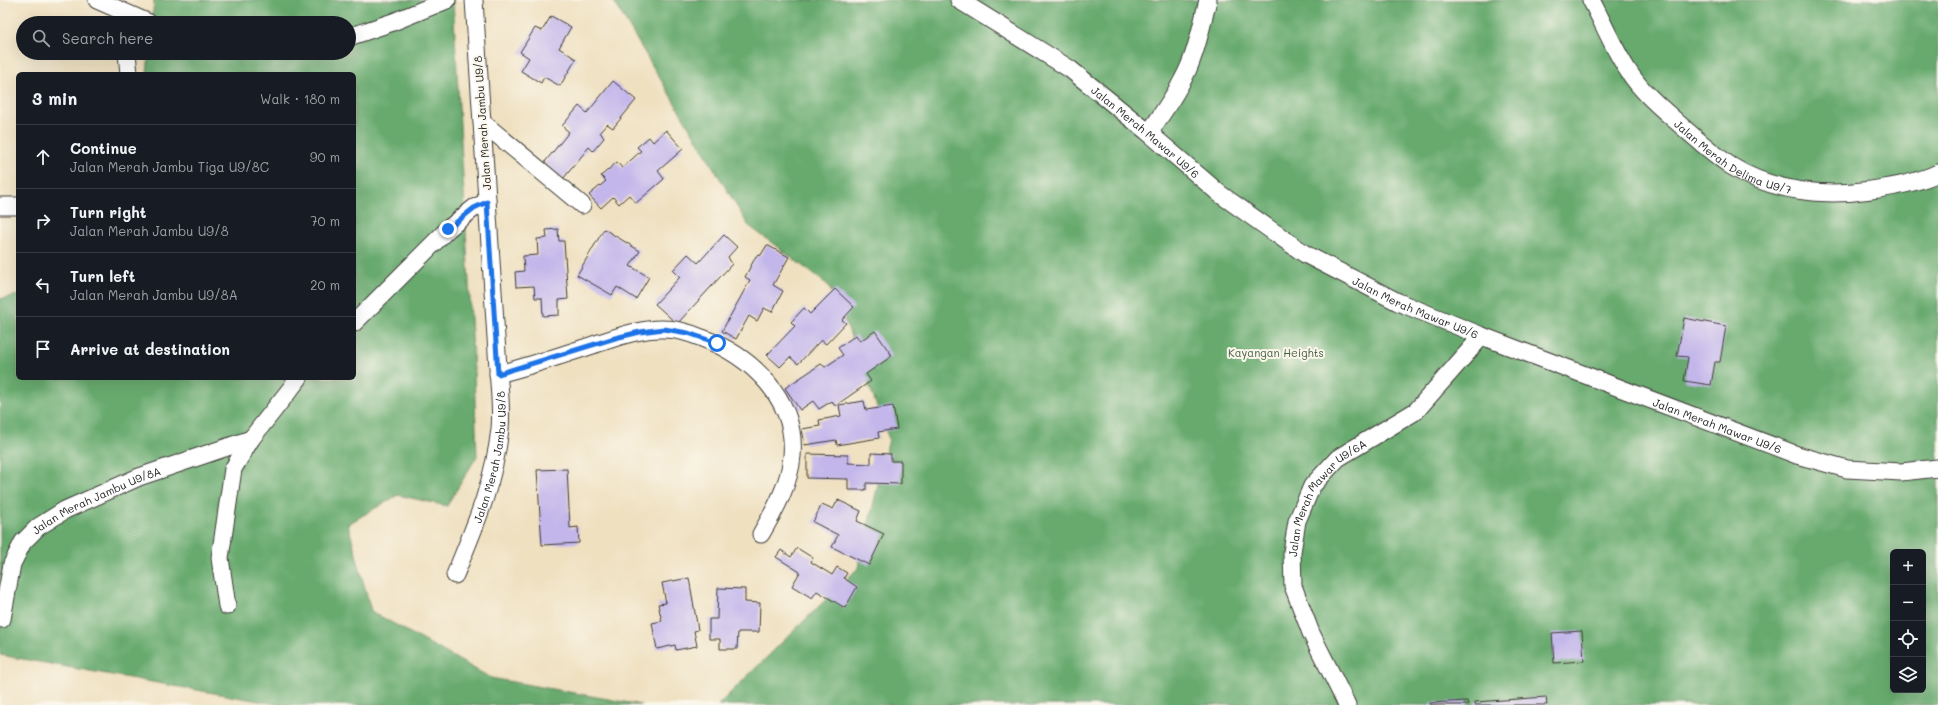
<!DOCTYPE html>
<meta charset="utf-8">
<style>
body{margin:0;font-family:Mali,sans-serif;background:#242831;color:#f1f3f6}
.controls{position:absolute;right:12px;bottom:12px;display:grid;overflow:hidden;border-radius:6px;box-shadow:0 4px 16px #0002}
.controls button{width:36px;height:36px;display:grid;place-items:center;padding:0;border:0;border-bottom:1px solid #363941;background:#171b24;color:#f1f3f6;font:20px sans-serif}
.stop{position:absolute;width:12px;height:12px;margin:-9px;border:3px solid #1a73e8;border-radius:50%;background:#fff}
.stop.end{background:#1a73e8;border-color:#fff;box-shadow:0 1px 4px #0008}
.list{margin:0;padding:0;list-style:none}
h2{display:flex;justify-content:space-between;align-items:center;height:52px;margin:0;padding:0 16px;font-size:17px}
h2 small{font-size:13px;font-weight:400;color:#9ea1a6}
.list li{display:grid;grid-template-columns:26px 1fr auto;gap:12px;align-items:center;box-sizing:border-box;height:64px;padding:0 16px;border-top:1px solid #363941}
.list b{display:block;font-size:15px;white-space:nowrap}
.list p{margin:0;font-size:13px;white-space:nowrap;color:#9ea1a6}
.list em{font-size:13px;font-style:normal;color:#9ea1a6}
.icon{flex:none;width:22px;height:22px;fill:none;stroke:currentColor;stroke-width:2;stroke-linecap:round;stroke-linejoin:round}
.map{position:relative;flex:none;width:1938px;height:705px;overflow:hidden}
.search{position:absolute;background:#171b24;box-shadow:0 4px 16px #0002;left:16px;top:16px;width:340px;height:44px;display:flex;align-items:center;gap:10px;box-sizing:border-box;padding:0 14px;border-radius:22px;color:#9ea1a6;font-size:15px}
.panel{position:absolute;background:#171b24;box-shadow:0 4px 16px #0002;left:16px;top:72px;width:340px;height:308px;border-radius:6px}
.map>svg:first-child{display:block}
</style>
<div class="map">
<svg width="1938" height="705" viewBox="0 0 1938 705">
<rect width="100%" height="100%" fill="#fbf7ec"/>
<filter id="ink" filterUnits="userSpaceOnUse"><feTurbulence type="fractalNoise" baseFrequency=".025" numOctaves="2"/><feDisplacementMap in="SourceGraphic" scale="8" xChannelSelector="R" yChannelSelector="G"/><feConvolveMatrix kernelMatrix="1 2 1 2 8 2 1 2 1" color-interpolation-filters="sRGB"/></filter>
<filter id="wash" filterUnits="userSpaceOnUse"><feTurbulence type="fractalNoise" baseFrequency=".012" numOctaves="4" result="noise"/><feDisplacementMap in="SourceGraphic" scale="16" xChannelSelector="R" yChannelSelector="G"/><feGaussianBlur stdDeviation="0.9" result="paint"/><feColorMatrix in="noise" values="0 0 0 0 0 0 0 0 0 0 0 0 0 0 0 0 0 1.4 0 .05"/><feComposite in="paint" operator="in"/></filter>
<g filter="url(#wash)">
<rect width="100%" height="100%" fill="#efe0c0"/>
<path fill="#68aa6e" stroke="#426345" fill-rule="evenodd" d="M 154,0 L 453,0 L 474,371 L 477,456 L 447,506 L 398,495 L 348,524 L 371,611 L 491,678 L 641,705 L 281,705 L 0,655 L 0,299 L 18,295 L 18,378 L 354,378 L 354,74 L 147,74 L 149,53 L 349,53 L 349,23 L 152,23 Z
M 613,0 L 1938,0 L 1938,705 L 718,705 L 858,568 L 889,439 L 846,323 L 828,285 L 748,225 ZM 1893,552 L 1923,552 L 1923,690 L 1893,690 Z"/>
<g id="blocks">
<path fill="#c3b6eb" d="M 551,16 L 571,27 L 559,48 L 576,59 L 560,86 L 544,77 L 541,83 L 521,71 L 529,58 L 520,52 L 535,28 L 542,31 Z
M 613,81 L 636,100 L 613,128 L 607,124 L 600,132 L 604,138 L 593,151 L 589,147 L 563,179 L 544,163 L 569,132 L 562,126 L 579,106 L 587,113 Z
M 666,130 L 683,149 L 658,171 L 664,179 L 636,203 L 629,195 L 619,204 L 613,197 L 601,208 L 589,195 L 606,181 L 601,176 L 617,162 L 622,168 L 641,151 L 637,147 L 649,137 L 653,142 Z
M 558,229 L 559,241 L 564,241 L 568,299 L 559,300 L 559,315 L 543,316 L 542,298 L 535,298 L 534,286 L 516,287 L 515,272 L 524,271 L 523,256 L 538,255 L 537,239 L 547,238 L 546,230 Z
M 604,229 L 640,251 L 630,266 L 649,277 L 636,299 L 617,287 L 612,295 L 577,275 Z
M 724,235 L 737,247 L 728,257 L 732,264 L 677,324 L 655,304 L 680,277 L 673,270 L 688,254 L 698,263 Z
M 767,245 L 789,257 L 773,285 L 783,291 L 772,312 L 764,308 L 757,321 L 749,316 L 736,339 L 722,331 L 750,280 L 745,277 L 756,256 L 761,255 Z
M 835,289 L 854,307 L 842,320 L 846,323 L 826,344 L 821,340 L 798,364 L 790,357 L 780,367 L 767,355 L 795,326 L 791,322 L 804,308 L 810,314 Z
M 1684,318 L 1726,326 L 1720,362 L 1715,362 L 1711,385 L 1684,381 L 1688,357 L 1677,356 Z
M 875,331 L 892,356 L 866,374 L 871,381 L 835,406 L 832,401 L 819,409 L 813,401 L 800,410 L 785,388 L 821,364 L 825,367 L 843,355 L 838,348 L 856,335 L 860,341 Z
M 864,401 L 866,410 L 893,406 L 897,429 L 878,432 L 879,438 L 837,445 L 836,440 L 805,445 L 802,429 L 820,426 L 819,420 L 841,416 L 839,405 Z
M 871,453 L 891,454 L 891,461 L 901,461 L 901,484 L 866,483 L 866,490 L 848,490 L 848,479 L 807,478 L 807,454 L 848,455 L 848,463 L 871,464 Z
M 567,469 L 570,528 L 578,527 L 579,543 L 542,545 L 537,470 Z
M 838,500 L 861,511 L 857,521 L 884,534 L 869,565 L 832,547 L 838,535 L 813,522 L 822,504 L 833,509 Z
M 797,548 L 813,558 L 811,562 L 832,575 L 837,567 L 847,573 L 844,578 L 857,587 L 845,608 L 817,591 L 812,598 L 792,586 L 800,572 L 776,557 L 781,550 L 791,557 Z
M 689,578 L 698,630 L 694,631 L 697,646 L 676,650 L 675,645 L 657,649 L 652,623 L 662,621 L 658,604 L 666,603 L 662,583 Z
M 718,588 L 745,589 L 745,602 L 760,603 L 759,632 L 738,632 L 737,649 L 720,649 L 720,639 L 709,639 L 709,619 L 717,619 Z
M 1582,631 L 1584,661 L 1554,663 L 1552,633 Z
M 1546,697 L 1547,705 L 1475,705 L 1475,702 Z
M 1467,701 L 1468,705 L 1430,705 L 1430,703 Z"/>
</g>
</g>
<g filter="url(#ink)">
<use href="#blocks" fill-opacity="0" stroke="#3c3935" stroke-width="1"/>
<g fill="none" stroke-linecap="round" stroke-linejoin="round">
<defs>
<g id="street">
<path d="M 97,0 L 149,23"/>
<path id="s1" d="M 959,0 L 1070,69 L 1149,133 L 1220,194 L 1305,254 L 1398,302 L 1482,336 L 1797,455 L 1847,469 L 1901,472 L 1938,468"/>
<path id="s2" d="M 1591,0 C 1604,24 1614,50 1629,72 C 1642,92 1660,107 1677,122 C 1695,138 1712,153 1731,166 C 1773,192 1824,197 1871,190 C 1894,187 1917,183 1938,173"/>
<path d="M 349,37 L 393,22 L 447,0"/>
<path d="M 127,53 L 129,74"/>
<path d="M 482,122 L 582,205"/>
<path d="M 1149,133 C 1163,112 1178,92 1188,69 C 1198,47 1202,23 1208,0"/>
<path d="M 0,206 L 18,206"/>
<path d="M 354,323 L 448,229 L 474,208 L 487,202"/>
<path d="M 498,374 C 531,366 562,355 593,345 C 615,338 640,328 664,329 C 677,329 690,333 702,338 C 751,356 797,399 792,456 C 790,483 775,510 761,534"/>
<path id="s3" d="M 455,575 C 475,526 494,483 500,429 C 502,409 499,388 498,368 L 474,0"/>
<path d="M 227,606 L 220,558 L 233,469 L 251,439 L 299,378"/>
<path id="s4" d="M 2,619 L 12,564 L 23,542 L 38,527 L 65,510 L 139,477 L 251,439"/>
<path id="s5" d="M 1347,705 L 1311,633 L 1293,586 L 1292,552 L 1297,521 L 1312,486 L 1338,458 L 1416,411 L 1482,336"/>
</g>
</defs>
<use href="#street" stroke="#3c3935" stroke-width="19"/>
<use href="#street" stroke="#fff" stroke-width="17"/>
</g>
</g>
<g fill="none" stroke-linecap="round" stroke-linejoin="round" filter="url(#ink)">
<path stroke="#1a73e8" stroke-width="5" d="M 448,229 L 474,208 L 487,202 L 498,374 L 615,338 L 640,332 L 664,329 L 688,333 L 717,343"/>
</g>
<g text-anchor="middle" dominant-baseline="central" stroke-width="4" stroke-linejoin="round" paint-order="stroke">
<g font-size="11" fill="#1c1c1c" stroke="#fbf7ec">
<text transform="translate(482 123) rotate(-94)">Jalan Merah Jambu U9/8</text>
<text stroke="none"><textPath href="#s1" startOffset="229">Jalan Merah Mawar U9/6</textPath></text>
<text stroke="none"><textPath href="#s2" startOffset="218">Jalan Merah Delima U9/7</textPath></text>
<text stroke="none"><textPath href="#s1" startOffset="553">Jalan Merah Mawar U9/6</textPath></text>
<text stroke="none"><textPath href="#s1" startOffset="877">Jalan Merah Mawar U9/6</textPath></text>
<text stroke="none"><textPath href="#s3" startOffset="124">Jalan Merah Jambu U9/8</textPath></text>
<text stroke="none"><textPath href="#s5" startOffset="232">Jalan Merah Mawar U9/6A</textPath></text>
<text stroke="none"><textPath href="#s4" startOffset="166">Jalan Merah Jambu U9/8A</textPath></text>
</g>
<g font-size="11" fill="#446044" stroke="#fbf7ec">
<text x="1276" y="352">Kayangan Heights</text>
</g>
</g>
</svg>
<div class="controls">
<button>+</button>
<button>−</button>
<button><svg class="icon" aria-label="locate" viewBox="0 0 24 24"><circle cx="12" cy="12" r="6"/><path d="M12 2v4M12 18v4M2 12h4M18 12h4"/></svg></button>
<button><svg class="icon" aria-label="layers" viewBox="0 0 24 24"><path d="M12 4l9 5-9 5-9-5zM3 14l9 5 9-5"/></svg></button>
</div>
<div class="stop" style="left:717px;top:343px"></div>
<div class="stop end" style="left:448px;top:229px"></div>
<div class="search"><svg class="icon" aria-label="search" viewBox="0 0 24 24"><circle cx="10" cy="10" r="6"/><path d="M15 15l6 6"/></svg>Search here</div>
<section class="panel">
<h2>3 min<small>Walk · 180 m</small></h2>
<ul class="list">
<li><svg class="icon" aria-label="ahead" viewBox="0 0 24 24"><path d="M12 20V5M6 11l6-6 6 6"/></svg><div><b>Continue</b><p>Jalan Merah Jambu Tiga U9/8C</p></div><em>90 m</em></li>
<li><svg class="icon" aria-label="right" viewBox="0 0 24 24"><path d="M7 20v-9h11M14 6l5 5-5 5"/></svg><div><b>Turn right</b><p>Jalan Merah Jambu U9/8</p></div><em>70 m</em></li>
<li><svg class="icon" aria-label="left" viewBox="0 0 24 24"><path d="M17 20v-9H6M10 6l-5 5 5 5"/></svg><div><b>Turn left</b><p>Jalan Merah Jambu U9/8A</p></div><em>20 m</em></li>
<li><svg class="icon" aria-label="arrive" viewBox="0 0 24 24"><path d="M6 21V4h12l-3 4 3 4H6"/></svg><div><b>Arrive at destination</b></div></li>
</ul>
</section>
</div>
